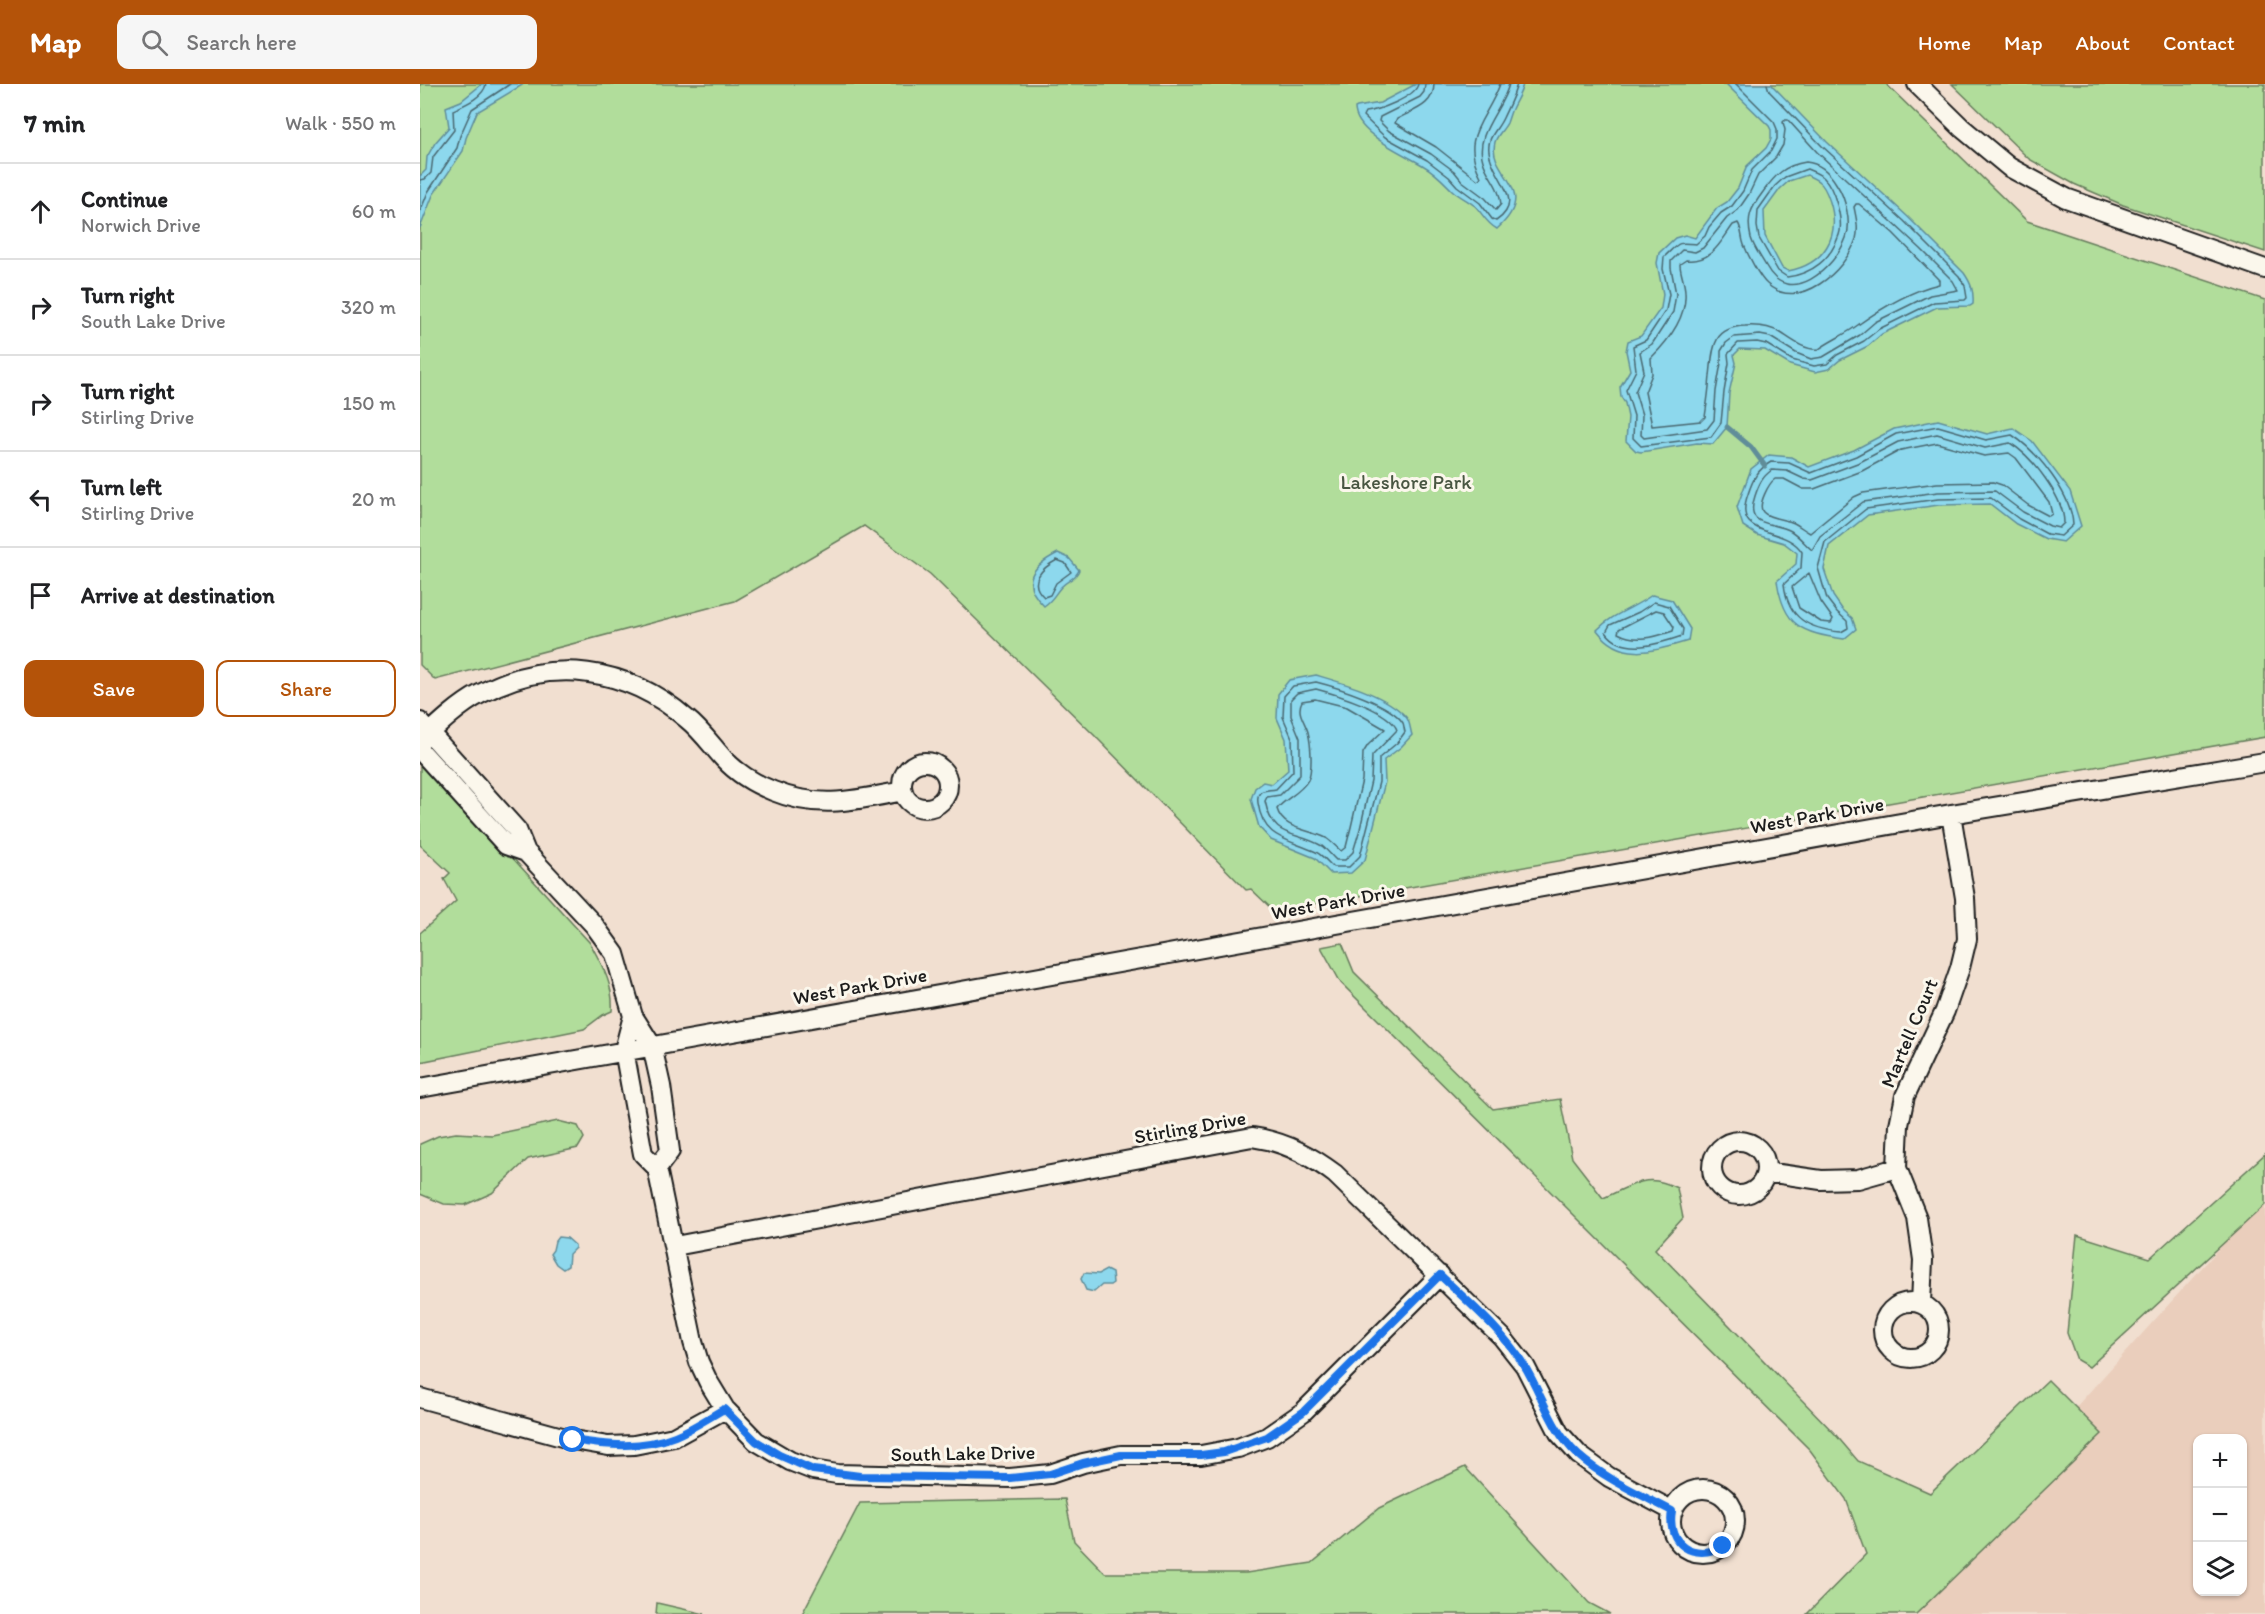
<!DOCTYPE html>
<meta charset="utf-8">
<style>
body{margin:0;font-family:Itim,sans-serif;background:#f6f6f6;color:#202124}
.controls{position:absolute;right:18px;bottom:18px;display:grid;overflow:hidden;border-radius:12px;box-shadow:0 2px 4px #0004}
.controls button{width:54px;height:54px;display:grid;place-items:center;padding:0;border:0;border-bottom:2px solid #e0e0e0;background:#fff;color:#202124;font:30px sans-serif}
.stop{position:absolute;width:18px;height:18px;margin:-14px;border:4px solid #1a73e8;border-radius:50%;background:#fff}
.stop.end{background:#1a73e8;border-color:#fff;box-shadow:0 2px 6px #0008}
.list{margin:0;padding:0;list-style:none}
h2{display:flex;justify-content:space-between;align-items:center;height:78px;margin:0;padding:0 24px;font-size:26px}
h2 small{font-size:20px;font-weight:400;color:#757577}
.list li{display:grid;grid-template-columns:39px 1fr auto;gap:18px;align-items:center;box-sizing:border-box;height:96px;padding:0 24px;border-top:2px solid #e0e0e0}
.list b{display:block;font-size:22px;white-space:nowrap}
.list p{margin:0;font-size:20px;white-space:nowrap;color:#757577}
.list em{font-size:20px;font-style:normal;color:#757577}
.actions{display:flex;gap:12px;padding:18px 24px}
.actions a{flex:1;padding:14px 0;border:2px solid #b45309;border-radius:12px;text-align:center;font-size:21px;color:#b45309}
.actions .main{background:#b45309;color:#fff}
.icon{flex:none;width:33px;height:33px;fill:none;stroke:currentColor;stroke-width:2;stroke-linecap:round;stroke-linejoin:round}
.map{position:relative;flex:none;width:1845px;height:1530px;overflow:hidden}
header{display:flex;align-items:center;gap:36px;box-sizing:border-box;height:84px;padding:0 30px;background:#b45309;color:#fff}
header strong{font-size:28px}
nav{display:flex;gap:33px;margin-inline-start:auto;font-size:21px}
.search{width:420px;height:54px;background:#f6f6f6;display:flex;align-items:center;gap:15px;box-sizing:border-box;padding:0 21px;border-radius:12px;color:#757577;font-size:22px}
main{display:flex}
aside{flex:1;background:#fff}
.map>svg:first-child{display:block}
</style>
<header>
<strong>Map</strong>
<div class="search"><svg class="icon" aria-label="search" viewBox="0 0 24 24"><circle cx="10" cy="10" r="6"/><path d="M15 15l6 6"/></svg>Search here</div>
<nav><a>Home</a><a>Map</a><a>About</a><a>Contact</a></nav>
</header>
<main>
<aside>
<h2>7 min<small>Walk · 550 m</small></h2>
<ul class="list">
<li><svg class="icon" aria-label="ahead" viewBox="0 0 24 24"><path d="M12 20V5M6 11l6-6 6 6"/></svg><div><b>Continue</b><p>Norwich Drive</p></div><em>60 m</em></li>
<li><svg class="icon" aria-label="right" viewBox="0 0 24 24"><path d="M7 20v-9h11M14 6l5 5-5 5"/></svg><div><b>Turn right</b><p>South Lake Drive</p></div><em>320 m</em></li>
<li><svg class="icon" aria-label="right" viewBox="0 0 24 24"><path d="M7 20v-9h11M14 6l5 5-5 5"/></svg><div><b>Turn right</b><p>Stirling Drive</p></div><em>150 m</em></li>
<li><svg class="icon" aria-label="left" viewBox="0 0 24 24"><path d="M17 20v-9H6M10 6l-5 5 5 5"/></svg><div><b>Turn left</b><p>Stirling Drive</p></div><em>20 m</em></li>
<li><svg class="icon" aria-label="arrive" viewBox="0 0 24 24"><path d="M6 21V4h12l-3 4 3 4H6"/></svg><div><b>Arrive at destination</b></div></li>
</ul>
<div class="actions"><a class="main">Save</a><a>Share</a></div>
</aside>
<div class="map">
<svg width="1845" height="1530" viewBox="0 0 1845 1530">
<rect width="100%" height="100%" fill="#f1dfd0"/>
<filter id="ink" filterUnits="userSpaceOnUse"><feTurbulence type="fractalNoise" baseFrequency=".0167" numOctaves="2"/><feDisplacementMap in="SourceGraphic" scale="12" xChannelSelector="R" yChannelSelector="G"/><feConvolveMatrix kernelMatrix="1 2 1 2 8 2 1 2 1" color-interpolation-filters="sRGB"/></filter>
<g filter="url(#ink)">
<path fill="#eacebc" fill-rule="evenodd" d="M 1845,1114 L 1845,1530 L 1468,1530 L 1532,1460 ZM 1778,1354 L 1822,1354 L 1822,1508 L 1778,1508 Z"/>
<path fill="#b1dd9b" stroke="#667c5c" stroke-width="1.5" d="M 0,0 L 1466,0 L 1607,137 L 1845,216 L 1845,653 L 854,827 L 831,805 L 826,806 L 675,652 L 510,490 L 444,442 L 315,517 L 15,596 L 0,581 Z
M 1532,0 L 1845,0 L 1845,168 L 1703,121 L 1654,100 L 1609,75 Z
M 0,672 L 170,859 C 182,881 194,901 192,927 L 183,931 L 164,945 L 0,978 L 0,849 L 36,817 L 24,795 L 30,789 L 0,761 Z
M 922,859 L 934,888 L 1073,1025 L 1140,1015 L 1152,1074 L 1183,1114 C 1213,1102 1225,1087 1257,1104 L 1263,1134 L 1235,1165 L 1415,1350 L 1438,1377 L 1510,1409 L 1628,1296 L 1682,1350 L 1496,1530 L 1387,1530 L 1446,1470 L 1426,1415 L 1390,1366 L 921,899 L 901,863 Z
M 138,1037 L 158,1042 L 164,1054 L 158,1064 L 108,1075 L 72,1109 L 45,1121 L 24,1120 L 0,1110 L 0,1060 L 18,1052 L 36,1049 L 72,1051 Z
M 1845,1070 L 1845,1121 L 1669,1283 L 1657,1276 L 1647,1249 L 1657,1151 L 1730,1174 Z
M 1045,1383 L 1169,1519 L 1190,1530 L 382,1530 L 440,1419 L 645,1415 L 654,1457 L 685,1489 L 826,1489 L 892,1479 L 959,1424 Z
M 237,1519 L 285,1530 L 236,1530 Z"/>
<path fill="#8dd8ed" stroke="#608d99" stroke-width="1.5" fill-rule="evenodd" d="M 62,0 L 104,0 L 57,28 L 46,54 L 43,67 L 13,111 L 0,144 L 0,92 L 6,86 L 7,73 L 15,59 L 29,43 L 26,23 L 41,17 Z
M 996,0 L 1103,0 C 1101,10 1096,16 1092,25 C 1090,29 1089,34 1087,39 C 1084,45 1077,51 1075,58 C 1067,90 1122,105 1077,145 C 1066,139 1063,130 1055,122 C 1048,116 1038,112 1032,106 C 1023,97 1015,88 1004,82 C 985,70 935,50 935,24 L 937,23 L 960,19 Z
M 1306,0 L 1351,0 L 1407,58 L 1488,133 L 1544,189 C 1551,199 1554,207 1553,220 L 1550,222 L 1517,223 L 1462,250 L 1448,262 L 1420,276 L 1409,285 L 1395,288 L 1370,281 L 1345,266 L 1320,265 L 1314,271 L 1316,279 L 1309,309 L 1307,343 L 1293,360 L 1277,359 L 1221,368 L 1216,367 L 1206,357 L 1208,333 L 1205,319 L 1201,313 L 1200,303 L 1210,286 L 1206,267 L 1208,257 L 1221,252 L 1241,224 L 1243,210 L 1237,179 L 1239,169 L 1255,154 L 1265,151 L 1275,154 L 1297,124 L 1307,118 L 1318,104 L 1327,82 L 1346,64 L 1351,55 L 1351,46 L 1349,42 ZM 1387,91 C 1390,93 1396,95 1399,98 C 1405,102 1408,112 1410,118 C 1421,153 1404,180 1368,187 L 1362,184 L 1345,152 L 1344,127 L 1360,105 L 1369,97 Z
M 1518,336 L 1567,350 L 1593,344 L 1612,357 L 1650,407 L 1661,442 L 1643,458 L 1626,455 L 1596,440 L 1570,420 L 1519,421 L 1448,431 L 1409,462 L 1404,485 L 1413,512 L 1422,525 L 1432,534 L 1436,545 L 1424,555 C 1381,549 1364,542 1357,497 L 1376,480 L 1377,469 L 1364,459 L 1337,451 L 1323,442 L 1317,423 L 1331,385 L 1349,371 L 1371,373 L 1389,383 L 1434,366 L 1474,345 Z
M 638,469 L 649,474 L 659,486 C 655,496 648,495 641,503 C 634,511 633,516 624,522 C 599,498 612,482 638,469 Z
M 1232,511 L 1252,516 L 1270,545 L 1268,557 C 1234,567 1202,579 1177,546 C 1192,530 1214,524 1232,511 Z
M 896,591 C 923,599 967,611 986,633 C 990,637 990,645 992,651 L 981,663 L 964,676 L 965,698 L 945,776 L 931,789 L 911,790 L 895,774 L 851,756 L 839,743 L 831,715 L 835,704 L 843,698 L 852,700 L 868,686 L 866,655 L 857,634 L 858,610 L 869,596 Z
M 138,1153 L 147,1154 L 155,1161 L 155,1164 L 149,1170 L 148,1182 L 143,1185 L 136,1180 L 130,1170 L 133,1166 L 135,1157 Z
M 686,1186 L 692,1189 L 693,1199 L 690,1201 L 682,1201 L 674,1208 L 666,1206 L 661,1195 L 664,1189 L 679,1190 Z"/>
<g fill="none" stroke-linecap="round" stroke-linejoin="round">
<path stroke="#496770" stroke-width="1.5" d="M 998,0 C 996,13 957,27 945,28 L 943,32 L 965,53 L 1007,76 L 1029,93 L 1037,102 L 1060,119 L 1072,135 L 1076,137 C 1108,116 1070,91 1069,67 C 1067,53 1077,47 1083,34 C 1088,23 1094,12 1097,0
M 1005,0 L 1004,8 L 1000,13 L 960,33 L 959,37 L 969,47 L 1011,70 L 1034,87 L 1042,97 L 1065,114 L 1076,126 L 1081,120 C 1079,100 1068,94 1063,77 C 1054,50 1083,25 1089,0
M 1014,0 C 1014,22 993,26 977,35 L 975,39 L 1016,63 L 1058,96 L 1061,93 C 1039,52 1067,36 1080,0
M 1316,0 L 1354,38 L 1357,45 L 1357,55 L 1351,67 L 1332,86 L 1323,107 L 1312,122 L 1301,129 L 1289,143 L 1285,152 L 1276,160 C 1256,158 1260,158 1244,173 L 1243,185 L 1249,210 L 1246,226 L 1226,256 L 1213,262 L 1216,286 L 1206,306 L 1214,332 L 1213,354 L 1221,362 L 1291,353 L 1301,339 L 1304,308 L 1309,279 L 1308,270 L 1318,259 L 1337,258 L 1346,260 L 1372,276 L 1394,282 L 1407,280 L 1417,271 L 1444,257 L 1459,245 L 1514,218 L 1545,216 L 1547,214 L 1545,202 L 1539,192 L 1484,137 L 1402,62 L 1349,7 L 1347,0
M 1365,36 L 1368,36 L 1397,68 L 1501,165 L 1533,197 L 1538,206 L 1510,211 L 1455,238 L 1440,251 L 1403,273 L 1391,275 L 1376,269 L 1350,253 L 1340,251 L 1314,253 L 1306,259 L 1301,267 L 1301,279 L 1296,307 L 1294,336 L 1287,345 L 1224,354 L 1221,351 L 1222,331 L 1215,308 L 1224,287 L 1220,268 L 1232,260 L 1253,228 L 1256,210 L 1251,184 L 1251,177 L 1262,166 L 1275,168 L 1283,164 L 1307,134 L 1318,126 L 1329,110 L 1338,91 L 1356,73 L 1363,61 L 1365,46 L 1363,38 Z
M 1386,78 C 1400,79 1410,89 1417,101 C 1425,113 1432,139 1426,154 C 1415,184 1369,225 1346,182 C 1341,173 1334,164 1331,154 C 1326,133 1331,124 1343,108 C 1355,91 1365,81 1386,78 Z
M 1387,85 C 1392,87 1400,90 1404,94 C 1414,104 1424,137 1419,151 C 1411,175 1392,190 1367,193 L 1358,187 L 1339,154 L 1337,142 L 1338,126 L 1355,102 L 1365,93 Z
M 0,96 L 5,95 L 11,89 L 13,73 L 34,46 L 33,26 C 44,21 64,13 66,0
M 1436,120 L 1439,120 L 1473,149 L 1519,196 L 1519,200 C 1489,207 1460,225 1435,243 C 1424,251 1410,257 1399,265 C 1385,267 1372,256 1361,249 C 1349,242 1338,241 1325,242 C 1291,243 1293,267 1290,292 C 1289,305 1287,320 1285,333 L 1281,337 L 1232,342 L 1225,308 L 1232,290 L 1231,274 C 1247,258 1267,233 1265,208 C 1265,199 1260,189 1260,180 L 1266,176 C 1291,179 1300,159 1313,141 L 1318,139 C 1322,145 1321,153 1324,161 C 1328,171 1339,193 1347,200 C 1379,229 1426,186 1436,155 C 1439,144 1436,133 1434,123 Z
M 0,128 L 8,108 L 37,64 L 40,52 L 52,25 L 90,0
M 1518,342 L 1566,356 L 1592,351 C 1617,367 1652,411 1653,441 L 1641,452 L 1627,450 L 1599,435 L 1571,414 L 1518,415 L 1446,425 L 1405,458 L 1398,484 L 1407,515 L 1417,528 L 1427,537 L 1428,544 L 1421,548 C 1389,545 1368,535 1364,500 L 1381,484 L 1382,468 C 1365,440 1311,457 1328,410 C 1333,395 1337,386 1351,378 L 1369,379 L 1391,389 L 1436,372 L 1476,350 Z
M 1517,350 L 1565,364 L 1590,359 C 1612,372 1644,414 1644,439 L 1639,444 L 1630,442 L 1603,428 L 1575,407 L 1518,408 L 1443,418 L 1400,452 L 1392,466 C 1385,460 1379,452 1371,447 C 1352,437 1324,444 1335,412 C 1339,400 1342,393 1352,386 L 1367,387 L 1384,395 L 1392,396 L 1440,378 L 1478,358 Z
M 1517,359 L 1564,372 L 1589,369 L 1596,374 L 1629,418 L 1632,430 L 1629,432 L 1608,421 L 1582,401 L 1573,398 L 1517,399 L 1443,409 L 1434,413 L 1390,449 C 1384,446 1380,442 1374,439 C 1366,435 1349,435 1343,428 C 1337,421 1349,399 1355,395 L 1364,395 L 1383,405 L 1394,405 L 1442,387 L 1481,366 Z
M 637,476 L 645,479 L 651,488 L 636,499 L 630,511 L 624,513 C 607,498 622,484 637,476 Z
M 1389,489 L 1401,518 L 1413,535 L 1411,539 L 1401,538 L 1379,524 L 1372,503 Z
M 1234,518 L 1249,522 L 1263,545 L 1262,552 C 1239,560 1203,572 1186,548 L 1190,541 L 1219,528 Z
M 1236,526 L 1244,528 L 1254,543 L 1253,547 C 1235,553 1216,559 1198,549 L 1199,545 Z
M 896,598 C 916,603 972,620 983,639 C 984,641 984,645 985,648 L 977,659 L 959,674 L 959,698 L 940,772 L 929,783 L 913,783 C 908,778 902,771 896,768 C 868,755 843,755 838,719 C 836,704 846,707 856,705 L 873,687 L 872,654 L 863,633 L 864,612 L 873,602 Z
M 896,605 C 915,610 970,626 977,646 L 952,672 L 951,697 L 940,745 L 933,768 L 925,776 L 916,776 C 911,771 907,766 902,762 C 875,746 853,757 845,717 L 847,713 L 860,711 L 880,691 L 880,654 L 871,632 L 871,615 L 877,609 Z
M 895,615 L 927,623 L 965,645 L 948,661 L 943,669 L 942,696 L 931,743 L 926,763 L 921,767 C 916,763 912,758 906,754 C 889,745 863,746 857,725 C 864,715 881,709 888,696 C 893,685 891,660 888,648 C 885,637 876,629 882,617 Z"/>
<path stroke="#608d99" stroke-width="5" d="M 1307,343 L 1331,363 L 1345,382"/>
<defs>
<path id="minor" d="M 1497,0 L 1542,44 L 1589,83 L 1646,114 L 1845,185
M 0,638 L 97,746 L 106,768 L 174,841 L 195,870 L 213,932 L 232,962 L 241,1002 L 250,1067 L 237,1084
M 0,658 C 18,641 39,621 60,610 C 131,572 207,583 267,635 C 281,646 292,662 304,675 C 317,689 335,700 353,707 C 399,726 436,716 483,707
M 0,666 L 86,761 L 106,768
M482 701a23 23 0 1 1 46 0a23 23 0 1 1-46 0Z
M 213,932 L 204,966 L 223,1070 L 237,1084 L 273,1258 L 279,1278 L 288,1297 L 305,1325 L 336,1357 L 370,1377 L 393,1386 L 417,1390 L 590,1394 L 630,1390 L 663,1379 L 701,1371 L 781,1371 L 818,1364 L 847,1353 L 883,1328 L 1020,1191
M 0,1004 L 1531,730 L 1845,678
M1292 1084a27 27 0 1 1 54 0a27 27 0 1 1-54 0Z
M 1346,1088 L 1401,1096 L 1438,1095 L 1477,1084
M 255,1162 L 832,1053 C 863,1057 890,1071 915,1090 L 1082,1253 L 1105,1282 L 1139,1349 L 1159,1371 L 1189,1393 L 1253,1427
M1463 1246a28 28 0 1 1 56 0a28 28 0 1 1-56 0Z
M 1501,1219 L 1503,1176 L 1497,1134 L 1477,1084 L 1479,1041 L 1485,1012 L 1525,927 L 1540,884 L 1547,855 L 1545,814 L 1531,730
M 0,1314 L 153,1356 L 188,1362 L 214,1361 L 254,1353 L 305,1325
M1251 1437a32 32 0 1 1 64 0a32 32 0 1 1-64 0Z"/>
</defs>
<use href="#minor" stroke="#1c1c1c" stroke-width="22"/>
<use href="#minor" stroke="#fbf7ec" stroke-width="18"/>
</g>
</g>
<g fill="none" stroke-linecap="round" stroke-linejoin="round" filter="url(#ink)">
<path stroke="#1a73e8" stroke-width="8" d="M 153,1356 C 187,1362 223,1365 255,1352 C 272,1345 288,1334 304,1325 L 336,1357 L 359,1371 L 393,1386 L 440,1392 L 590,1394 L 630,1390 L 663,1379 L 701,1371 L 781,1371 L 804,1368 L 847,1353 L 883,1328 L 1020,1191 C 1049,1219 1083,1247 1104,1281 C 1123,1312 1131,1346 1158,1371 C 1185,1395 1220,1410 1252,1427 C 1246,1460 1274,1478 1303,1462"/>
</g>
<g text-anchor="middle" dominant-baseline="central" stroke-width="6" stroke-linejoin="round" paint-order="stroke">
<g font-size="20" fill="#495642" stroke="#fbf7ec">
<text x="986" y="398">Lakeshore Park</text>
</g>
<g font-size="20" fill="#1c1c1c" stroke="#fbf7ec">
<text transform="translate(1397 731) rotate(-10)">West Park Drive</text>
<text transform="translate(918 817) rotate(-10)">West Park Drive</text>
<text transform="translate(440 902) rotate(-10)">West Park Drive</text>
<text transform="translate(1489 949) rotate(-67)">Martell Court</text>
<text transform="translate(770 1043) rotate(-10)">Stirling Drive</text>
<text transform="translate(543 1369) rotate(-1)">South Lake Drive</text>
</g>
</g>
</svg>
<div class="controls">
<button>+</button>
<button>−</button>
<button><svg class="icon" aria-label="layers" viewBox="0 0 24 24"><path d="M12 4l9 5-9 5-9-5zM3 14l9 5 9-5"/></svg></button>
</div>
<div class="stop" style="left:153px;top:1356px"></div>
<div class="stop end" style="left:1303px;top:1462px"></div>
</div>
</main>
